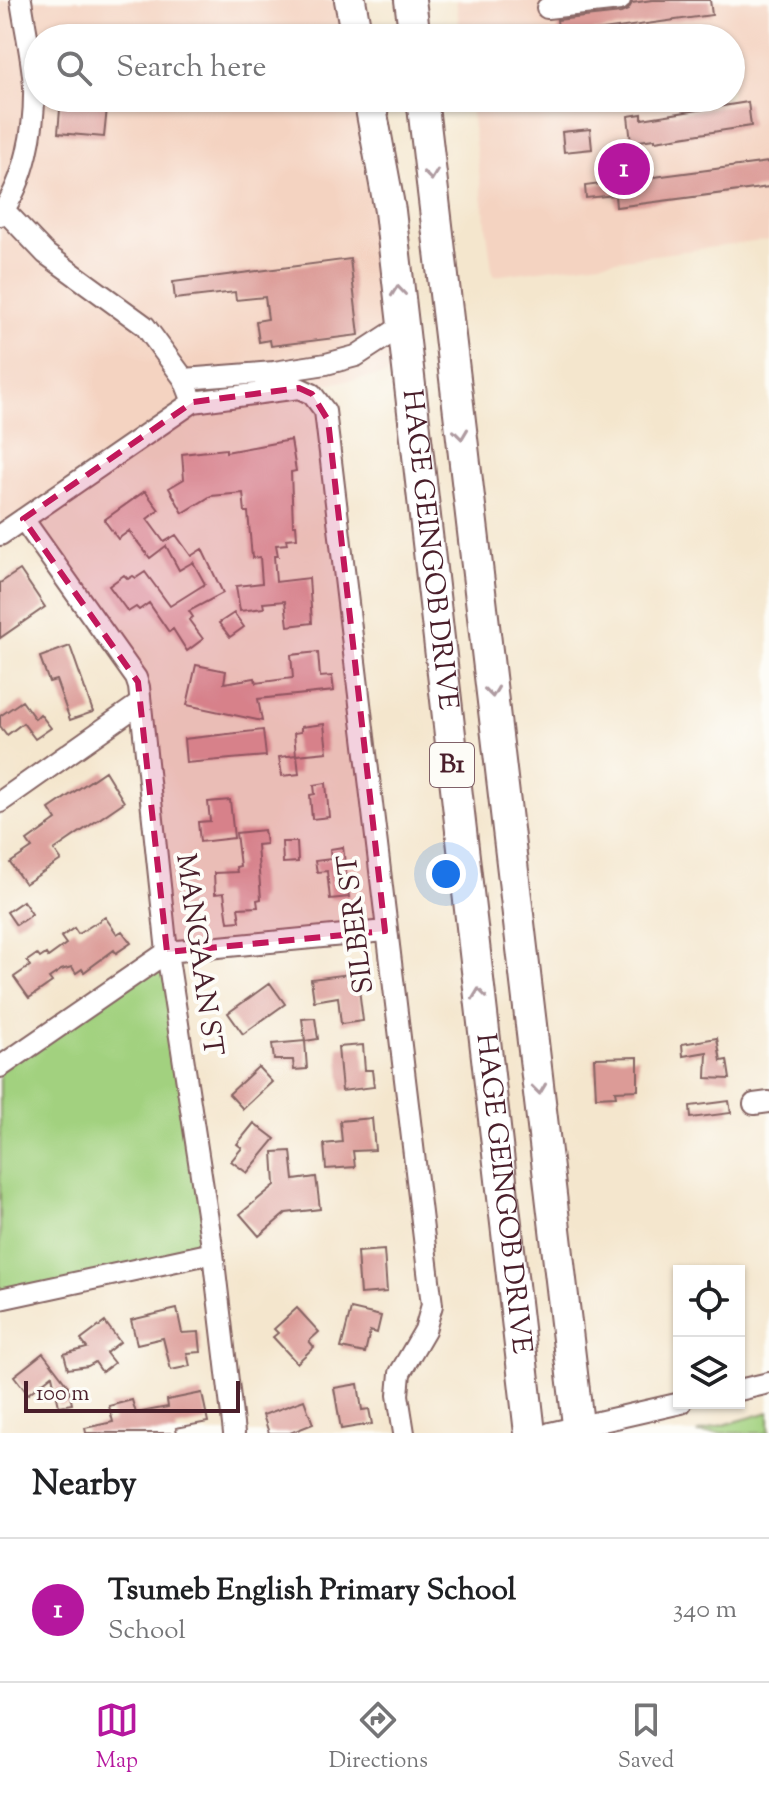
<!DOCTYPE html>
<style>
body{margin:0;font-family:"Sorts Mill Goudy",serif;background:#f6f6f6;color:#202124}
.controls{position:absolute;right:24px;bottom:24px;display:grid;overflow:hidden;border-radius:0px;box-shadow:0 2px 6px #0004}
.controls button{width:72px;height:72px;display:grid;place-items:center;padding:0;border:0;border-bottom:2px solid #e0e0e0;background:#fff;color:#202124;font:40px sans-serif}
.scale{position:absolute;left:24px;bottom:20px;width:216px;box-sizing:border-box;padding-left:8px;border:4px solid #4a1f2b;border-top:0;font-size:22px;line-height:28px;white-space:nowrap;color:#4a1f2b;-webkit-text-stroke:6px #fdfcf7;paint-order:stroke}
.you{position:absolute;left:446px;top:874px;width:28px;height:28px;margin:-20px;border:6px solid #fff;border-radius:50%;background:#1a73e8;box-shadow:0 0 0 12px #1a73e833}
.badge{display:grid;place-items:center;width:52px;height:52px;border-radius:50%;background:#b5179e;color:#fff;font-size:26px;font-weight:700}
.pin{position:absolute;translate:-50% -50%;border:4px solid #fff;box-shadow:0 2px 8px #0006}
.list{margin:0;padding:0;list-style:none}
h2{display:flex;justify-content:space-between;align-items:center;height:104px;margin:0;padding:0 32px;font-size:34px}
h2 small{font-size:26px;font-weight:400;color:#757577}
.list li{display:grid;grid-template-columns:52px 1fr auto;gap:24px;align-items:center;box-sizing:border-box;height:144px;padding:0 32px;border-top:2px solid #e0e0e0}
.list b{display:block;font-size:30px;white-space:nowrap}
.list p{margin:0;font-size:26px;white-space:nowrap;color:#757577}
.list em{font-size:26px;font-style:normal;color:#757577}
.icon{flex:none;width:44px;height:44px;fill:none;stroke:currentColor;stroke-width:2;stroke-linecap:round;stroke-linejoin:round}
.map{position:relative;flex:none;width:769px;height:1433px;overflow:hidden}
.search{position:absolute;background:#fff;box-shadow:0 2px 6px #0004;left:24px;right:24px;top:24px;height:88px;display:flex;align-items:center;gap:20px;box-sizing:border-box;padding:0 28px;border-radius:44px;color:#757577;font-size:30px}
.sheet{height:248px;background:#fff}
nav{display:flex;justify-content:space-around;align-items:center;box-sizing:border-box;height:112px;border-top:2px solid #e0e0e0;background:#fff;font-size:22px;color:#757577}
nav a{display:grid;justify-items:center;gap:4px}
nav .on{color:#b5179e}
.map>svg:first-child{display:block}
</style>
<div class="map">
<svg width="769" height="1433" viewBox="0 0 769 1433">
<rect width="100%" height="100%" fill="#fdfcf7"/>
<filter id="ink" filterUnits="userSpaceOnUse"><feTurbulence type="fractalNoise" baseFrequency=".0125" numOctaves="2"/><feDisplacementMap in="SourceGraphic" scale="16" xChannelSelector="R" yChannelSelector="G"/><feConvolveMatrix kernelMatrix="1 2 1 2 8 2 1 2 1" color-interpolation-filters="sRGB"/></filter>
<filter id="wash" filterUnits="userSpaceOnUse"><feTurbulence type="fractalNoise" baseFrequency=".006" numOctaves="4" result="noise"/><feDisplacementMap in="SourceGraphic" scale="32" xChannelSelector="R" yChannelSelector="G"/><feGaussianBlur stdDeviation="1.8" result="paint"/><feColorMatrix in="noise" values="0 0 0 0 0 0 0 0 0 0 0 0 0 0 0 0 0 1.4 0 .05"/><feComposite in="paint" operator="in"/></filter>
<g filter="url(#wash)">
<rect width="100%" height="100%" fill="#f4e6cd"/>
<path fill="#f4d3c1" d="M 0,0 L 350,0 L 357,38 L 38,38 L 38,98 L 369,98 L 407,372 L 185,405 L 0,535 Z
M 456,0 L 769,0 L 769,240 L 493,276 L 469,98 L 731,98 L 731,38 L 461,38 Z"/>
<path fill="#a2d17f" stroke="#767855" stroke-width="2" d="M 167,952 L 213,1253 L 0,1299 L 0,1067 Z
M 769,1412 L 769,1433 L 698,1433 L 699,1432 Z"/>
<g id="blocks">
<path fill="#dc9b97" d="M 652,0 L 710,0 L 712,15 L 559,36 L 557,20 L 621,13 L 628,10 L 632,3 Z
M 61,98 L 108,98 L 104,137 L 58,133 Z
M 748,102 L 751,126 L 655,141 L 655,139 L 631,142 L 628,116 L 642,114 L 642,119 Z
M 590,129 L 592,149 L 564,152 L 562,132 Z
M 769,162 L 769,187 L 616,207 L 615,195 L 586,198 L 585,186 Z
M 350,259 L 359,335 L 271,346 L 270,340 L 259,342 L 256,321 L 268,319 L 265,297 L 236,300 L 235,292 L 175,299 L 173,282 Z
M 291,440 L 296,471 L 291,472 L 293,525 L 296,525 L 297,538 L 286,539 L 287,544 L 276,545 L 278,556 L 274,556 L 276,582 L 309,578 L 312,623 L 288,626 L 285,601 L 263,603 L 264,608 L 240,611 L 236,586 L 262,583 L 260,557 L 252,558 L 248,512 L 245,512 L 243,493 L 211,496 L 183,513 L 169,488 L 184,479 L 182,454 L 226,449 L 226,452 Z
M 145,491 L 159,510 L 147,519 L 164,542 L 176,535 L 191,556 L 202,549 L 223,593 L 189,611 L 193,617 L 189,620 L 203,639 L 187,651 L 173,629 L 169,632 L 149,603 L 139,610 L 136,607 L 128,612 L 109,586 L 124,575 L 128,579 L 133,576 L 136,578 L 145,572 L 170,606 L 205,584 L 193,562 L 179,570 L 166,546 L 150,558 L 129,531 L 118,539 L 104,520 Z
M 20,570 L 45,607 L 0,638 L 0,583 Z
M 234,613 L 244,627 L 230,637 L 219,623 Z
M 70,646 L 93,712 L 70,720 L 56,680 L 49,682 L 40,657 Z
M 318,652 L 320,677 L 332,676 L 334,691 L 258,699 L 262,721 L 187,705 L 196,665 L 226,671 L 224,683 L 255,678 L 256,683 L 293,678 L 291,655 Z
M 22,701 L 35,719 L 40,714 L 51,728 L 35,739 L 23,723 L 7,735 L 0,726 L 0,716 Z
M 324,724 L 327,752 L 297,755 L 299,774 L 282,776 L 279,757 L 296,755 L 294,733 L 301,732 L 301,727 Z
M 263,730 L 266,756 L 186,763 L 184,739 Z
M 105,771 L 124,802 L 54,850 L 61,860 L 25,884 L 10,863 L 32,848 L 27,841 L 56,820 L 49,809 Z
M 326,783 L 329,817 L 312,819 L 310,795 L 315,794 L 314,785 Z
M 230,800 L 234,838 L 200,842 L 198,822 L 210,821 L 208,802 Z
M 264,830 L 266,844 L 257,845 L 261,899 L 257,900 L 258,907 L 238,908 L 240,921 L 228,922 L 224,893 L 215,894 L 214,873 L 237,872 L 236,867 L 240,866 L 236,833 Z
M 282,842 L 297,842 L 298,862 L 283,863 Z
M 343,847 L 349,897 L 330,899 L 327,871 L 317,872 L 315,861 L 331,859 L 330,849 Z
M 23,901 L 32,914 L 16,925 L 7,912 Z
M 105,917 L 117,934 L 122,931 L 131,943 L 116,953 L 114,950 L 84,972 L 82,969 L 76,973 L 72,967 L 61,970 L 49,978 L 52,982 L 29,998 L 14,977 L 30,966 L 27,961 L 37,954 L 40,958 L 46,954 L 48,957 L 66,944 L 61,937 L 74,928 L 78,934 Z
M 357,973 L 363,1021 L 341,1024 L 338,997 L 314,1001 L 311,979 Z
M 270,983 L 285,1004 L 243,1034 L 228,1013 Z
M 315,1018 L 318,1039 L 305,1041 L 302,1019 Z
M 717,1038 L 721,1061 L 727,1060 L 730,1079 L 706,1078 L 707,1052 L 683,1056 L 682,1044 Z
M 305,1041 L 307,1069 L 294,1070 L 293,1060 L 274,1060 L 272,1044 Z
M 363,1045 L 365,1070 L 372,1070 L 374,1087 L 342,1091 L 338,1047 Z
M 638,1057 L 638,1090 L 615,1091 L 616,1096 L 596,1097 L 594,1058 Z
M 258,1067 L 272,1082 L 243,1109 L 229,1094 Z
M 729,1101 L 731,1113 L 691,1118 L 690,1106 Z
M 372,1118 L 375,1150 L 353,1151 L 355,1167 L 326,1169 L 324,1144 L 342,1142 L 340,1121 Z
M 254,1123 L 275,1139 L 247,1173 L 231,1161 L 242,1148 L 237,1144 Z
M 291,1151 L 294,1180 L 316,1177 L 320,1209 L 286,1213 L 259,1236 L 240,1214 L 275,1185 L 273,1152 Z
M 384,1250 L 387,1292 L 360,1294 L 357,1252 Z
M 297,1308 L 319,1332 L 309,1341 L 314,1347 L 297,1363 L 273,1337 L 278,1333 L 274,1329 Z
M 177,1309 L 182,1333 L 199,1332 L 201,1352 L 187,1353 L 190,1366 L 171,1370 L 163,1338 L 137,1344 L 131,1320 Z
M 351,1309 L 381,1316 L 377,1333 L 370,1331 L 365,1353 L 341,1348 Z
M 105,1322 L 120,1342 L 106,1353 L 114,1363 L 102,1372 L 95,1362 L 88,1366 L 68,1369 L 64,1354 L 87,1348 L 81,1340 Z
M 43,1353 L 68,1386 L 72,1404 L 59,1406 L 52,1375 L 28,1394 L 14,1376 Z
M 358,1384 L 362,1410 L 369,1409 L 372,1424 L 341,1429 L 334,1388 Z
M 202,1393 L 208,1422 L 176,1428 L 177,1433 L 86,1433 L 85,1428 L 113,1422 L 109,1406 L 132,1400 L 136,1413 L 168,1407 L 167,1400 Z
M 304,1400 L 313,1424 L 290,1433 L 269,1433 L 263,1415 Z"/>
</g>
</g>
<g filter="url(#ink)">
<use href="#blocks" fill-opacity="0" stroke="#866564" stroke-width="2"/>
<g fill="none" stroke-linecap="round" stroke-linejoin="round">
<defs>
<path id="minor" d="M 547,8 L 620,0
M 4,210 L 46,254 L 145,326 L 184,379 L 193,402
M 0,215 C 26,180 35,128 34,86 C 32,57 25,28 21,0
M 184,379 L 274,372 L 326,364 L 356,356 L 402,326
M 23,519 L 136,678 L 139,687 L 167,952 L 213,1253 L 234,1433
M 0,535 L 193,402 L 299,388 L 312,394 L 325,411 L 432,1305 L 425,1330 L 400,1373 L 398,1395 L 404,1433
M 0,802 L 139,704
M 0,1067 L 167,952 L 385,931
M 754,1104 L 769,1102
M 0,1299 L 213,1253
M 739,1390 L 769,1383
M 550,1433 L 681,1403"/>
<g id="highway">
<path d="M 350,0 L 357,38"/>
<path d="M 410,0 L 415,38"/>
<path id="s1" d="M 369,98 L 390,211 L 530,1433"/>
<path d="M 422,98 L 579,1433"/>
</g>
</defs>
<use href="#minor" stroke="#866564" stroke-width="24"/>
<use href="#highway" stroke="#866564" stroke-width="34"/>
<use href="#minor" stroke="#fff" stroke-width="20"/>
<use href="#highway" stroke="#fff" stroke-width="30"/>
</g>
<defs><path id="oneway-chevron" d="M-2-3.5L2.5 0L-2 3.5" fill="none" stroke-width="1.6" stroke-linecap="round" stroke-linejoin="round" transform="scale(2)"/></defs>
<g stroke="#ae9aa0">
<use href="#oneway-chevron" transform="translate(431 175) rotate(83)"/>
<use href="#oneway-chevron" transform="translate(398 291) rotate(-96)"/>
<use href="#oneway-chevron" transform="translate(461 434) rotate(83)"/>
<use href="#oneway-chevron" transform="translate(492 692) rotate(83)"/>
<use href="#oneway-chevron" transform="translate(479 994) rotate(-97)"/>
<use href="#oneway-chevron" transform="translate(539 1089) rotate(83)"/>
</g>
</g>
<path fill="#c2185b" fill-opacity="0.2" stroke="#c2185b" stroke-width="6" stroke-dasharray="16 10" stroke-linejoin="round" d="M 299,388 L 312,394 L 328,420 L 385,931 L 167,952 L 138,682 L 23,519 L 193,402 Z"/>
<g text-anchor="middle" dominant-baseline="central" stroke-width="8" stroke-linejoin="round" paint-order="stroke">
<rect fill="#fdfcf7" stroke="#806168" stroke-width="2" x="430" y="743" width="44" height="44" rx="6"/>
<g font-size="26" font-weight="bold" fill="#4a1f2b">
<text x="452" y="765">B1</text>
</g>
<g font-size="28" fill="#4a1f2b" stroke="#fdfcf7">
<text stroke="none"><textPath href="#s1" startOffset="456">HAGE GEINGOB DRIVE</textPath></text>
<text transform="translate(357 924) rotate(-97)">SILBER ST</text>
<text transform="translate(198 955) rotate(82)">MANGAAN ST</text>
<text stroke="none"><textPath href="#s1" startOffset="1104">HAGE GEINGOB DRIVE</textPath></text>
</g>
</g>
</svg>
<div class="controls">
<button><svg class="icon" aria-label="locate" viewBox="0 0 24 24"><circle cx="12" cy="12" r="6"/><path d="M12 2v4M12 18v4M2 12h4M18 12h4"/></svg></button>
<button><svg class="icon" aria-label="layers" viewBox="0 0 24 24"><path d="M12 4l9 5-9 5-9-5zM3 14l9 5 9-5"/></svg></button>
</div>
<div class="scale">100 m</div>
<div class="you"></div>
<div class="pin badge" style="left:624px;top:169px">1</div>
<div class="search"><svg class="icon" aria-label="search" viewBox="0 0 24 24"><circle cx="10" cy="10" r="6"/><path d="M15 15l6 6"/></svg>Search here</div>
</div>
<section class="sheet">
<h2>Nearby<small></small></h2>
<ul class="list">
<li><span class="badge">1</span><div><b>Tsumeb English Primary School</b><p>School</p></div><em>340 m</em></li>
</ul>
</section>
<nav>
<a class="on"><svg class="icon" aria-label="map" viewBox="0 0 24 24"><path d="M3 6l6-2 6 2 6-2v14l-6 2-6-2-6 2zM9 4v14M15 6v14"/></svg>Map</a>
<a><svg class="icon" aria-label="directions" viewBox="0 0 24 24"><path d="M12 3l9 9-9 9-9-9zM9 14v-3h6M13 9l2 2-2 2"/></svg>Directions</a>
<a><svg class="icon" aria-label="saved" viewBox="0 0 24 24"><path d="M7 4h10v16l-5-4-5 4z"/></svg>Saved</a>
</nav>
